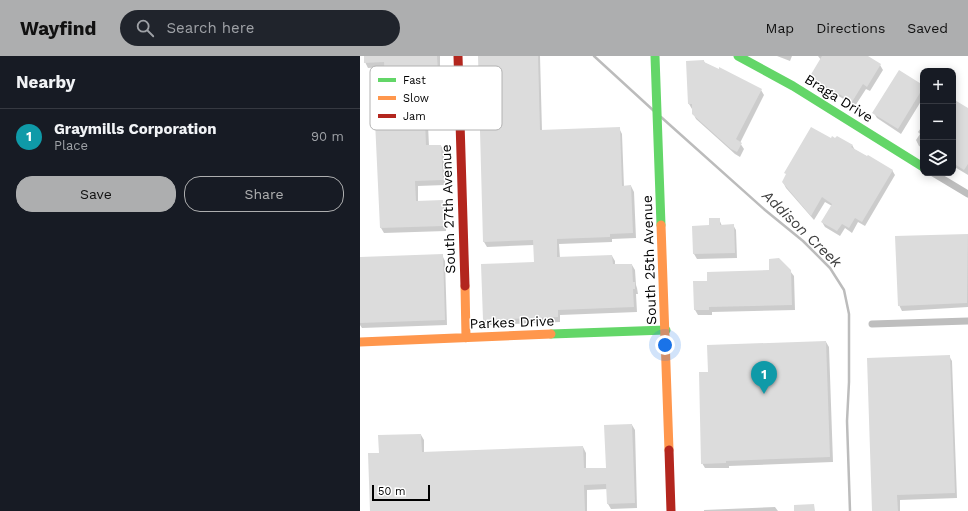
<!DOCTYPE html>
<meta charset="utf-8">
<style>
body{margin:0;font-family:"Work Sans",sans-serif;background:#20242c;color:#f1f3f6}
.controls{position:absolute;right:12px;top:12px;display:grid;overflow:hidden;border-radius:8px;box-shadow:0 2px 10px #0003}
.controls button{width:36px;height:36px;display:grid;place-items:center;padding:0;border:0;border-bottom:1px solid #363941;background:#171b24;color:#f1f3f6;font:20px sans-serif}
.scale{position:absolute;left:12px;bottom:10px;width:58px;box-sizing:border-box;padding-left:4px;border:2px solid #000;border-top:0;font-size:11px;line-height:14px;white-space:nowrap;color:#000;-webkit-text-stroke:3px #fff;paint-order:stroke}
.you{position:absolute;left:305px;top:289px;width:14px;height:14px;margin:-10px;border:3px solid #fff;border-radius:50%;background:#1a73e8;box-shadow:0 0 0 6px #1a73e833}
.badge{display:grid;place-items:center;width:26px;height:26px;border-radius:50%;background:#adaeaf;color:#fff;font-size:13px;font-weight:700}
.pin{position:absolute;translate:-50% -33px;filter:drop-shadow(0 1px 2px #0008)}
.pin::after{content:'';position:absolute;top:21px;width:14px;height:12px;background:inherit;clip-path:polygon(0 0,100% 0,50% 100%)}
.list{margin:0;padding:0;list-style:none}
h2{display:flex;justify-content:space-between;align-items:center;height:52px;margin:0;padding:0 16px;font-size:17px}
h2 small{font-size:13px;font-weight:400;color:#9ea1a6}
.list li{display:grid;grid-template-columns:26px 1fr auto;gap:12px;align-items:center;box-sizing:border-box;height:56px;padding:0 16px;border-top:1px solid #363941}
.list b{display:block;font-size:15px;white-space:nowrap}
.list p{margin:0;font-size:13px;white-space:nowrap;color:#9ea1a6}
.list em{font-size:13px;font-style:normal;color:#9ea1a6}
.actions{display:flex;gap:8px;padding:12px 16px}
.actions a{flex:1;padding:9px 0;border:1px solid #adaeaf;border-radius:16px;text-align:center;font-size:14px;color:#adaeaf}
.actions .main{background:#adaeaf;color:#111}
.icon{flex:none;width:22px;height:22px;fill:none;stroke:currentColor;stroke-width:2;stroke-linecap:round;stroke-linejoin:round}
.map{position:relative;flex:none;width:608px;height:455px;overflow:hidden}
header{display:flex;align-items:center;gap:24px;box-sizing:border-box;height:56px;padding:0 20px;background:#adaeaf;color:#111}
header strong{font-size:19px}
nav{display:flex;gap:22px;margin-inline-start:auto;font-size:14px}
.search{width:280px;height:36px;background:#20242c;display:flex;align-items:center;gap:10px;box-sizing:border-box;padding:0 14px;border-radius:22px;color:#9ea1a6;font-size:15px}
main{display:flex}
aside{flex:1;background:#171b24}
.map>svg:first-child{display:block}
</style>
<header>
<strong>Wayfind</strong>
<div class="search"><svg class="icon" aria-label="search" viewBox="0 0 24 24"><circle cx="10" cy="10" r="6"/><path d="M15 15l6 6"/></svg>Search here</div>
<nav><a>Map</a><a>Directions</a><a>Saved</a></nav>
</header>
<main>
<aside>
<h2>Nearby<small></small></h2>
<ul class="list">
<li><span class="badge" style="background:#0f9aa8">1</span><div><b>Graymills Corporation</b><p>Place</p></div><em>90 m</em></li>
</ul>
<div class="actions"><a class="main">Save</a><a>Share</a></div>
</aside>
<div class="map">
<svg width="608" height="455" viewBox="0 0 608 455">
<rect width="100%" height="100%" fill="#fff"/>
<path fill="#0003" d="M 5,0 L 80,0 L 80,16 L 84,21 L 85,49 L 30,51 L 27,46 L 25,11 L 8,12 L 5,6 Z
M 119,0 L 180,0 L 182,75 L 259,72 L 262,78 L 264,131 L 271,130 L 274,136 L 276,182 L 252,183 L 252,186 L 199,188 L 200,202 L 252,200 L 255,205 L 255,209 L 272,209 L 275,214 L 276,229 L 277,232 L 278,238 L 276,238 L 277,256 L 200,259 L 200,266 L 127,269 L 124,264 L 175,207 L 174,189 L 127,191 L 124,186 Z
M 417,0 L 432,0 L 430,5 Z
M 458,0 L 506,0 L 520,9 L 523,14 L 510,35 L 506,33 L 495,50 L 454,25 L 451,20 L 461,4 Z
M 344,5 L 345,7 L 401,34 L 404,39 L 380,87 L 384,93 L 380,101 L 375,98 L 336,63 L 333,57 L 333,53 L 332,53 L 329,48 Z
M 563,30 L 563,42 L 541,78 L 517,62 L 514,57 Z
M 593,44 L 608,53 L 608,119 L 593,110 Z
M 65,64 L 68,69 L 69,90 L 81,90 L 84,95 L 85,129 L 58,130 L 58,146 L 82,145 L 85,151 L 86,175 L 24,177 L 21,172 L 16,66 Z
M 563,69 L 563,92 L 559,90 L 556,84 L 560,78 L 558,76 Z
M 471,83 L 492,89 L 495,94 L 532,114 L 535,119 L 505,170 L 498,166 L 492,177 L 485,172 L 480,180 L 465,171 L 462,166 L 472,150 L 465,146 L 454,164 L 426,132 L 423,126 Z
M 359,163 L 362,170 L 373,169 L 376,174 L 377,202 L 337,203 L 334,198 L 333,171 L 350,170 Z
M 608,179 L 608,251 L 542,255 L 539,249 L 536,181 Z
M 82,199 L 85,205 L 87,269 L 2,272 L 0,269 L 0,202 Z
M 430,215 L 434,220 L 435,254 L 352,256 L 352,259 L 338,259 L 335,254 Z
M 466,286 L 469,291 L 473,406 L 369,410 L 369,412 L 345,412 L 342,407 L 349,317 Z
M 589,300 L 592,305 L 597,442 L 540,444 L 540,455 L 513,455 Z
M 272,369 L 275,374 L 277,452 L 251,453 L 248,448 L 248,433 L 227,434 L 227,455 L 11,455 L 20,398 L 61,379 L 64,384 L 64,397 L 223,391 L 226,397 L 226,413 L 247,413 Z
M 415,451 L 418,455 L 344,455 L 344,454 Z"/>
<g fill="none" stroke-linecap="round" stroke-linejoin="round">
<path stroke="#bcbcbc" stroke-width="2.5" d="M 234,0 L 294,55
M 301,61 L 405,154 L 443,185 L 470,212 L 484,234 L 489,258 L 489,326 L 487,365 L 490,455"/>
</g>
<path fill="#dcdcdc" d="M 4,0 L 77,0 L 78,15 L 81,14 L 82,44 L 26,46 L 24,6 L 4,7 Z
M 118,0 L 178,0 L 180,74 L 260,71 L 262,130 L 271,129 L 273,177 L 250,178 L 250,181 L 197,183 L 197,201 L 252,199 L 253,208 L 272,208 L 273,226 L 275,226 L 275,233 L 273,233 L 274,251 L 198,254 L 198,261 L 123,264 L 121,208 L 174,206 L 173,184 L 123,186 Z
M 462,0 L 508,0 L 521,8 L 507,31 L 503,28 L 492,46 L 450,20 Z
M 344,4 L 344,6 L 359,13 L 359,11 L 402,33 L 376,83 L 382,87 L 377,96 L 371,93 L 332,58 L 332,48 L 328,48 L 326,5 Z
M 539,14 L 563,29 L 563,32 L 538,73 L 512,57 Z
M 593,43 L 608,52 L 608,108 L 604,114 L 593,107 Z
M 65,63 L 66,89 L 81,89 L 83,124 L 55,125 L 56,145 L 83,144 L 84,170 L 20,172 L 15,65 Z
M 451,71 L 471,82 L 472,80 L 475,82 L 477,80 L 493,89 L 491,91 L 507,100 L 508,99 L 533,114 L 502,166 L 495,162 L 489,172 L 482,168 L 477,175 L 461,166 L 472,148 L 462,141 L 451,160 L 422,126 L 426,118 L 424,117 Z
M 349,162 L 360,162 L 360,169 L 374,168 L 375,197 L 333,198 L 332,170 L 349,169 Z
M 608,178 L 607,247 L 538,250 L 535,180 Z
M 83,198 L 85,264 L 0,267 L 0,201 Z
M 419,202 L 431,214 L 432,249 L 349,251 L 349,254 L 334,254 L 333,225 L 347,225 L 347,216 L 409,214 L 409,203 Z
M 466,285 L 470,401 L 366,405 L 366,407 L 341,408 L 339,316 L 348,316 L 347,289 Z
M 590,299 L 595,437 L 537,439 L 538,455 L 512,455 L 507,302 Z
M 272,368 L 275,447 L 247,448 L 246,428 L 224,429 L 225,455 L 10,455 L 8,397 L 19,397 L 18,379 L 61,378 L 62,396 L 223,390 L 224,412 L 246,412 L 244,369 Z
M 454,448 L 455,455 L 434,455 L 434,449 Z"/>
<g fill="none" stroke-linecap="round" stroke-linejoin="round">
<path stroke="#bebebe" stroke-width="7" d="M 573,117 L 608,138
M 512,268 L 608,265"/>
<path stroke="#63d668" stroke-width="9" d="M 295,0 L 301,169
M 378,0 L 433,30 L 563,111
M 191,278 L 306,274"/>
<path stroke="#ff974d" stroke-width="9" d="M 301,169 L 309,394
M 105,230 L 106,282
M 0,286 L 191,278"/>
<path stroke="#b3261e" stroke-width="9" d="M 98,0 L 105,230
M 309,394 L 311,455"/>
</g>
<g text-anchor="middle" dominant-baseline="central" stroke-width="3" stroke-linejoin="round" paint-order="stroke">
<g font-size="14" fill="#000" stroke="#fff">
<text transform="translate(479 42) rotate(32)">Braga Drive</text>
<text transform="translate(88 153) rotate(-92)">South 27th Avenue</text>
<text transform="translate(289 204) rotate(-92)">South 25th Avenue</text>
<text transform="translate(152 266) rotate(-2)">Parkes Drive</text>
</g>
<g font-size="15" font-style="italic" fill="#404040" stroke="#fff">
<text transform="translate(442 173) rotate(44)">Addison Creek</text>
</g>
</g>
<rect x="10" y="10" width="132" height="64" rx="6" fill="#fff" stroke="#b2b2b2" stroke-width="1"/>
<rect x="18" y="22" width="18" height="4" fill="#63d668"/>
<rect x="18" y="40" width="18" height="4" fill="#ff974d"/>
<rect x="18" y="58" width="18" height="4" fill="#b3261e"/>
<g font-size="11" fill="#000">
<text x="43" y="28">Fast</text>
<text x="43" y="46">Slow</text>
<text x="43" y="64">Jam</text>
</g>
</svg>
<div class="controls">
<button>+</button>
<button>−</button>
<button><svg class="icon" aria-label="layers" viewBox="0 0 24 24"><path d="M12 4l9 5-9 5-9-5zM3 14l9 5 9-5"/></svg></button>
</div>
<div class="scale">50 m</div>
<div class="you"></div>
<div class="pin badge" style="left:404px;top:338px;background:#0f9aa8">1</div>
</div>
</main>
